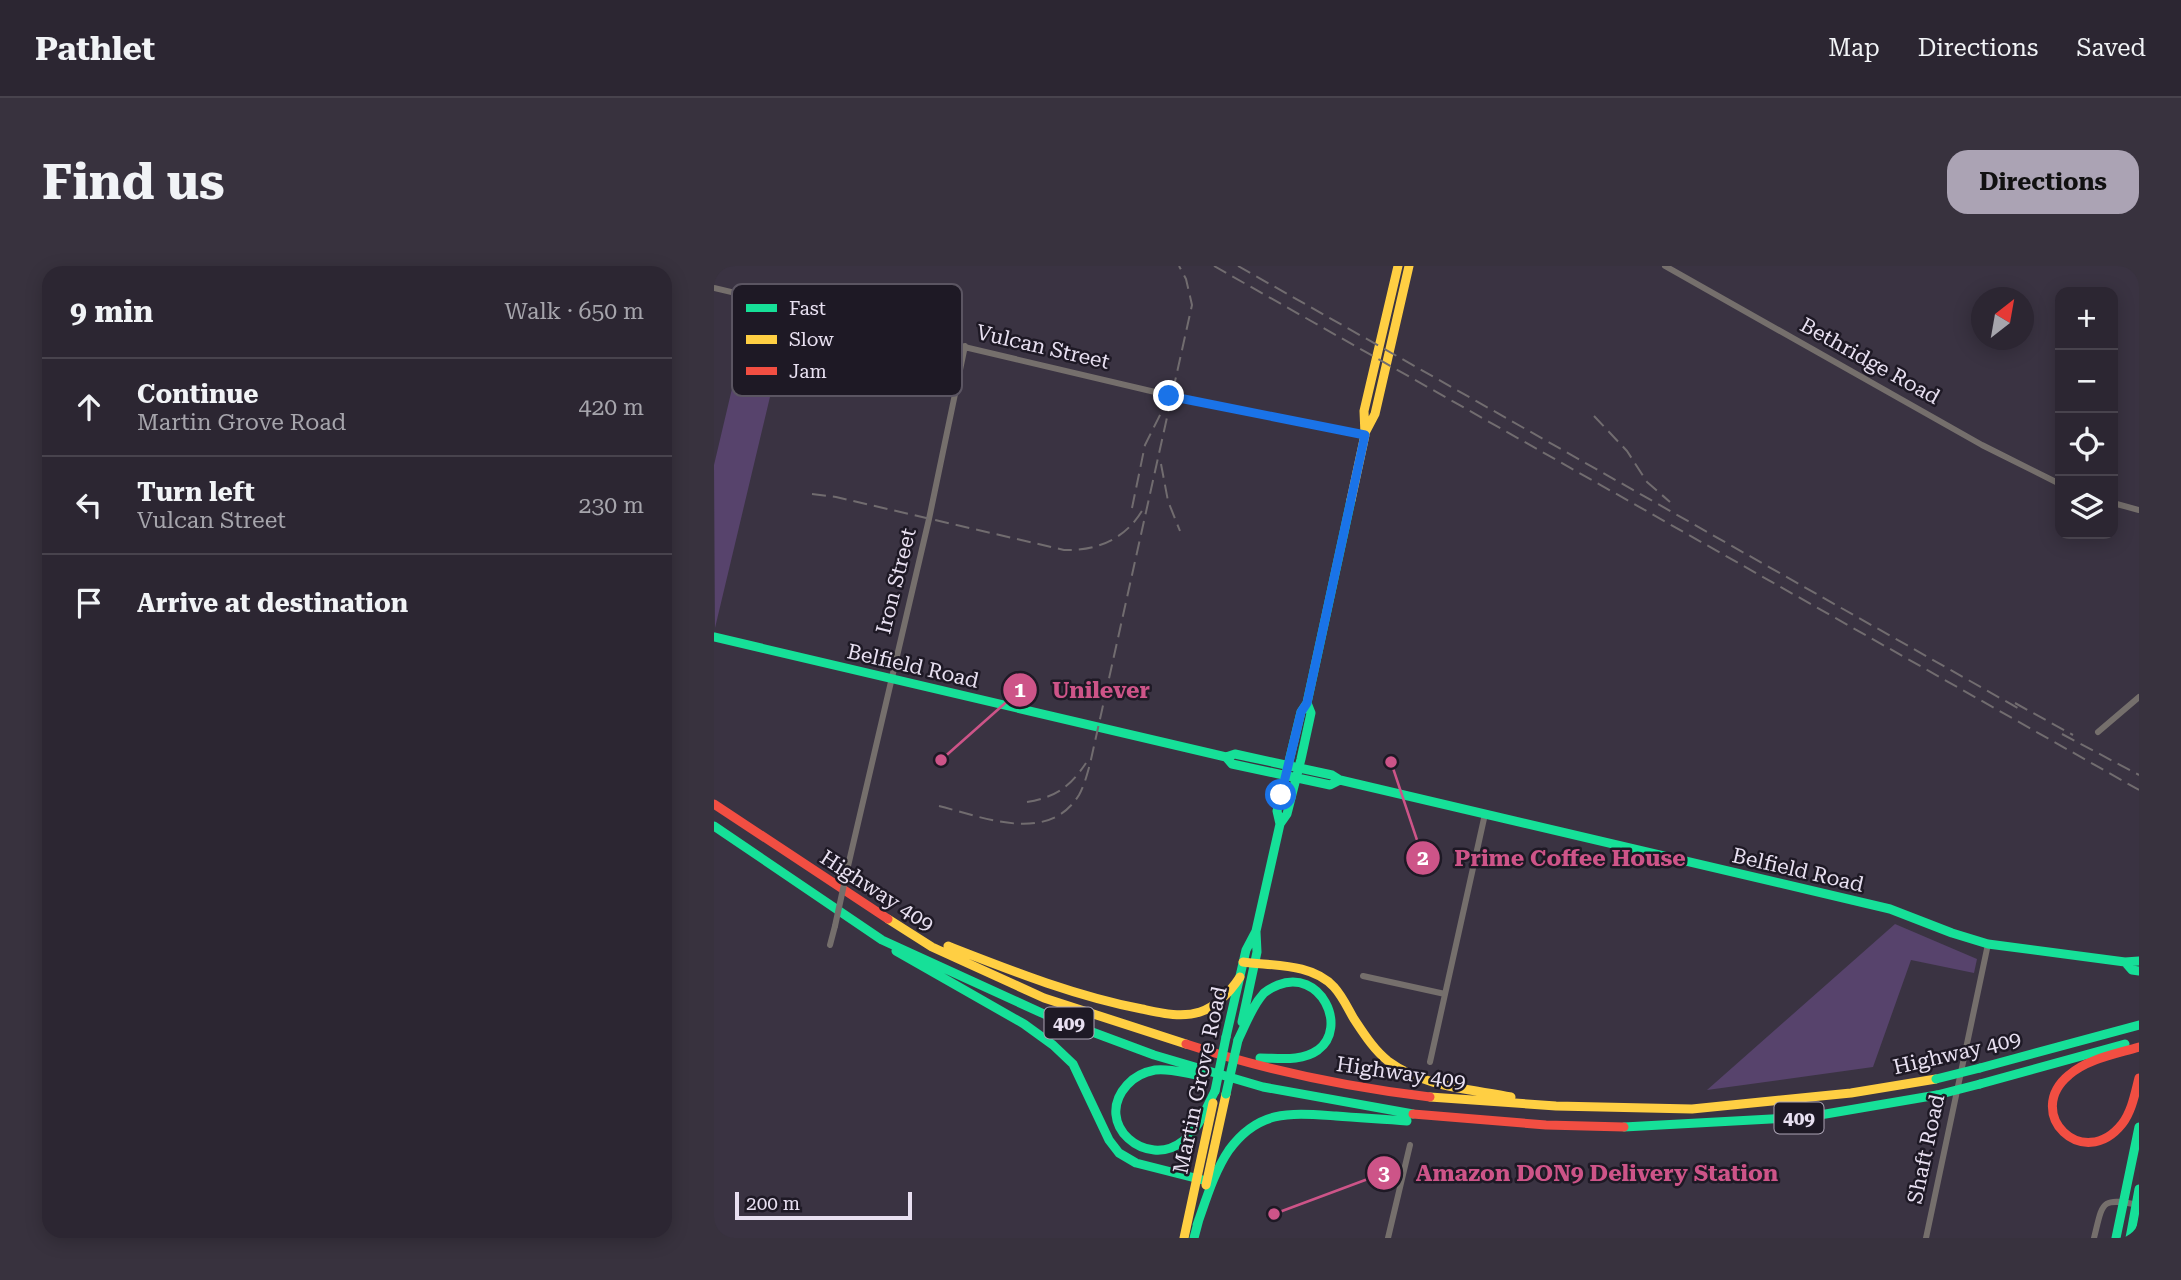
<!DOCTYPE html>
<meta charset="utf-8">
<style>
body{margin:0;font-family:"Roboto Serif",serif;background:#38323e;color:#f1f3f6}
.controls{position:absolute;right:21px;top:21px;display:grid;overflow:hidden;border-radius:14px;box-shadow:0 4px 18px #0003}
.controls button{width:63px;height:63px;display:grid;place-items:center;padding:0;border:0;border-bottom:2px solid #48434d;background:#2c2632;color:#f1f3f6;font:35px sans-serif}
.compass{position:absolute;left:1257px;top:21px;width:63px;height:63px;border-radius:50%;background:#2c2632;box-shadow:0 4px 18px #0003;rotate:31deg}
.scale{position:absolute;left:21px;bottom:18px;width:177px;box-sizing:border-box;padding-left:7px;border:4px solid #e8e0f1;border-top:0;font-size:19px;line-height:24px;white-space:nowrap;color:#e8e0f1;-webkit-text-stroke:5px #1e1925;paint-order:stroke}
.stop{position:absolute;width:21px;height:21px;margin:-16px;border:5px solid #1a73e8;border-radius:50%;background:#fff}
.stop.end{background:#1a73e8;border-color:#fff;box-shadow:0 2px 7px #0008}
.list{margin:0;padding:0;list-style:none}
h2{display:flex;justify-content:space-between;align-items:center;height:91px;margin:0;padding:0 28px;font-size:30px}
h2 small{font-size:23px;font-weight:400;color:#a6a5ac}
.list li{display:grid;grid-template-columns:46px 1fr auto;gap:21px;align-items:center;box-sizing:border-box;height:98px;padding:0 28px;border-top:2px solid #48434d}
.list b{display:block;font-size:26px;white-space:nowrap}
.list p{margin:0;font-size:23px;white-space:nowrap;color:#a6a5ac}
.list em{font-size:23px;font-style:normal;color:#a6a5ac}
.icon{flex:none;width:38px;height:38px;fill:none;stroke:currentColor;stroke-width:2;stroke-linecap:round;stroke-linejoin:round}
.map{position:relative;flex:none;width:1425px;height:972px;overflow:hidden;border-radius:21px}
header{display:flex;align-items:center;gap:42px;box-sizing:border-box;height:98px;padding:0 35px;background:#2c2632;border-bottom:2px solid #48434d}
header strong{font-size:33px}
nav{display:flex;gap:38px;margin-inline-start:auto;font-size:24px}
.intro{display:flex;align-items:center;justify-content:space-between;box-sizing:border-box;height:168px;padding:0 42px}
h1{margin:0;font-size:49px}
.button{padding:18px 32px;border-radius:21px;background:#aba3b4;color:#111;font-size:24px;font-weight:700}
main{display:flex;gap:42px;padding:0 42px}
aside{flex:1;background:#2c2632;border-radius:21px;box-shadow:0 4px 18px #0003}
.map>svg:first-child{display:block}
</style>
<header>
<strong>Pathlet</strong>
<nav><a>Map</a><a>Directions</a><a>Saved</a></nav>
</header>
<div class="intro"><h1>Find us</h1><a class="button">Directions</a></div>
<main>
<aside>
<h2>9 min<small>Walk · 650 m</small></h2>
<ul class="list">
<li><svg class="icon" aria-label="ahead" viewBox="0 0 24 24"><path d="M12 20V5M6 11l6-6 6 6"/></svg><div><b>Continue</b><p>Martin Grove Road</p></div><em>420 m</em></li>
<li><svg class="icon" aria-label="left" viewBox="0 0 24 24"><path d="M17 20v-9H6M10 6l-5 5 5 5"/></svg><div><b>Turn left</b><p>Vulcan Street</p></div><em>230 m</em></li>
<li><svg class="icon" aria-label="arrive" viewBox="0 0 24 24"><path d="M6 21V4h12l-3 4 3 4H6"/></svg><div><b>Arrive at destination</b></div></li>
</ul>
</aside>
<div class="map">
<svg width="1425" height="972" viewBox="0 0 1425 972">
<rect width="100%" height="100%" fill="#3a3342"/>
<path fill="#57436c" d="M 37,42 L 75,51 L 1,362 L 0,199 Z
M 1181,658 L 1263,693 L 1260,707 L 1197,694 L 1159,801 L 993,824 Z"/>
<g fill="none" stroke-linecap="round" stroke-linejoin="round">
<path stroke="#756f6c" stroke-width="6" d="M 951,0 L 1268,179 L 1346,218
M 0,22 L 458,130 L 651,169
M 1399,237 L 1425,244
M 1384,466 L 1425,431
M 134,600 L 215,253 L 251,80
M 116,679 L 121,660
M 649,710 L 731,728
M 716,796 L 771,548
M 674,972 L 696,879
M 1212,972 L 1274,678
M 1380,972 C 1389,936 1386,931 1425,939"/>
<path stroke="#16e098" stroke-width="9" d="M 0,371 L 512,491 L 518,498 L 616,519 L 626,514
M 512,491 L 521,488 L 618,509 L 626,514 L 1176,643 L 1238,667 L 1274,678 L 1411,696 L 1425,695
M 566,558 L 573,548 L 587,493 L 597,447 L 593,437
M 0,560 L 168,674 L 330,748 L 440,789 L 549,821 L 699,848
M 182,685 L 310,758 L 339,779 L 359,798 L 395,874 L 405,887 L 422,897 L 493,915
M 1411,696 L 1418,704 L 1425,705
M 528,756 L 543,686 L 542,666
M 512,771 L 532,684 L 542,665 L 566,558 L 563,545 L 587,446 L 593,437 L 637,234
M 524,774 C 532,758 538,740 550,727 C 555,723 559,721 564,719 C 606,702 635,761 604,784 C 587,796 565,792 546,792
M 1266,802 L 1425,759
M 484,809 C 470,807 455,802 441,804 C 430,806 420,811 413,819 C 378,858 433,904 469,875 C 485,863 492,842 501,825
M 1266,818 L 1411,778
M 910,861 L 1094,851 L 1223,829
M 483,959 C 492,934 500,906 515,884 C 545,843 577,847 622,850 C 646,852 669,853 693,855
M 480,972 L 485,953
M 1402,972 L 1425,861
M 1416,972 L 1425,923"/>
<path stroke="#ffcf43" stroke-width="9" d="M 651,167 L 661,148 L 695,0
M 637,234 L 651,169 L 650,145 L 684,0
M 174,653 L 218,681 L 330,732 L 472,778
M 234,680 C 298,705 361,730 428,743 C 447,747 467,752 486,746 C 504,740 516,726 526,711
M 529,696 C 559,700 598,697 620,721 C 629,731 634,743 640,753 C 650,768 660,784 674,795 C 709,821 756,823 797,831
M 716,831 L 842,840 L 978,843 L 1137,827 L 1222,813
M 492,919 L 512,828
M 470,972 L 499,837"/>
<path stroke="#f24e42" stroke-width="9" d="M 0,538 L 174,653
M 472,778 C 551,804 633,821 716,831
M 1425,781 C 1402,788 1373,793 1355,809 C 1309,847 1369,907 1408,858 C 1418,845 1421,827 1425,812
M 699,848 L 832,859 L 910,861"/>
<path stroke="#716c6f" stroke-width="2" stroke-dasharray="14 7" stroke-linecap="butt" d="M 500,0 L 1425,524
M 524,0 L 1309,445
M 880,150 L 913,185 L 933,216 L 956,236
M 447,198 L 454,235 L 466,265
M 98,228 L 122,231 L 350,284 C 383,285 412,273 429,243
M 418,242 L 431,179 L 451,139
M 1301,437 L 1359,469
M 1348,468 L 1425,509
M 313,536 C 342,531 356,521 372,497
M 225,540 C 269,551 334,579 365,529 C 370,520 373,509 376,498 L 478,39 L 472,13 L 465,0"/>
<path stroke="#756f6c" stroke-width="6" d="M 121,660 L 134,600"/>
<path stroke="#16e098" stroke-width="9" d="M 1222,813 L 1266,802
M 501,825 L 512,771
M 512,828 L 524,774
M 1223,829 L 1266,818"/>
</g>
<g fill="none" stroke-linecap="round" stroke-linejoin="round">
<path stroke="#1a73e8" stroke-width="9" d="M 455,130 L 651,169 L 593,437 L 587,446 L 567,529"/>
</g>
<g text-anchor="middle" dominant-baseline="central" stroke-width="5" stroke-linejoin="round" paint-order="stroke">
<g fill="#1e1925" stroke="#aba4b4" stroke-width="2">
<rect x="330.5" y="741.5" width="49" height="31" rx="5"/>
<rect x="1060.5" y="836.5" width="49" height="31" rx="5"/>
</g>
<g font-size="19" font-weight="bold" fill="#e8e0f1">
<text x="355" y="757">409</text>
<text x="1085" y="852">409</text>
</g>
<g font-size="21" fill="#e8e0f1" stroke="#1e1925">
<text transform="translate(329 81) rotate(13)">Vulcan Street</text>
<text transform="translate(1156 95) rotate(29)">Bethridge Road</text>
<text transform="translate(182 315) rotate(-76)">Iron Street</text>
<text transform="translate(199 400) rotate(13)">Belfield Road</text>
<text transform="translate(1084 604) rotate(13)">Belfield Road</text>
<text transform="translate(163 625) rotate(33)">Highway 409</text>
<text transform="translate(1243 787) rotate(-13)">Highway 409</text>
<text transform="translate(687 807) rotate(8)">Highway 409</text>
<text transform="translate(486 814) rotate(-78)">Martin Grove Road</text>
<text transform="translate(1212 883) rotate(-78)">Shaft Road</text>
</g>
</g>
<rect x="18" y="18" width="230" height="112" rx="10" fill="#1e1925" stroke="#5b5562" stroke-width="2"/>
<rect x="32" y="38" width="31" height="8" fill="#16e098"/>
<rect x="32" y="69" width="31" height="9" fill="#ffcf43"/>
<rect x="32" y="101" width="31" height="8" fill="#f24e42"/>
<g font-size="19" fill="#e8e0f1">
<text x="75" y="49">Fast</text>
<text x="75" y="80">Slow</text>
<text x="75" y="112">Jam</text>
</g>
<path fill="none" stroke="#cd5488" stroke-width="2.5" d="M227 494L306 424M677 496L709 592M560 948L670 907"/>
<g fill="#cd5488" stroke="#1e1925" stroke-width="2.5">
<circle cx="227" cy="494" r="7"/>
<circle cx="677" cy="496" r="7"/>
<circle cx="560" cy="948" r="7"/>
<circle cx="306" cy="424" r="18"/>
<circle cx="709" cy="592" r="18"/>
<circle cx="670" cy="907" r="18"/>
</g>
<g font-size="21" text-anchor="middle" font-weight="bold" fill="#fff">
<text x="306" y="431">1</text>
<text x="709" y="599">2</text>
<text x="670" y="914">3</text>
</g>
<g font-size="23" text-anchor="middle" font-weight="bold" fill="#cd5488" stroke="#1e1925" stroke-width="5" stroke-linejoin="round" paint-order="stroke">
<text x="387" y="432">Unilever</text>
<text x="856" y="600">Prime Coffee House</text>
<text x="883" y="915">Amazon DON9 Delivery Station</text>
</g>
</svg>
<div class="controls">
<button>+</button>
<button>−</button>
<button><svg class="icon" aria-label="locate" viewBox="0 0 24 24"><circle cx="12" cy="12" r="6"/><path d="M12 2v4M12 18v4M2 12h4M18 12h4"/></svg></button>
<button><svg class="icon" aria-label="layers" viewBox="0 0 24 24"><path d="M12 4l9 5-9 5-9-5zM3 14l9 5 9-5"/></svg></button>
</div>
<svg class="compass" viewBox="-18 -18 36 36"><path d="M0-13l5 13h-10z" fill="#e53935"/><path d="M0 13l5-13h-10z" fill="#a6a5ac"/></svg>
<div class="scale">200 m</div>
<div class="stop" style="left:567px;top:529px"></div>
<div class="stop end" style="left:455px;top:130px"></div>
</div>
</main>
